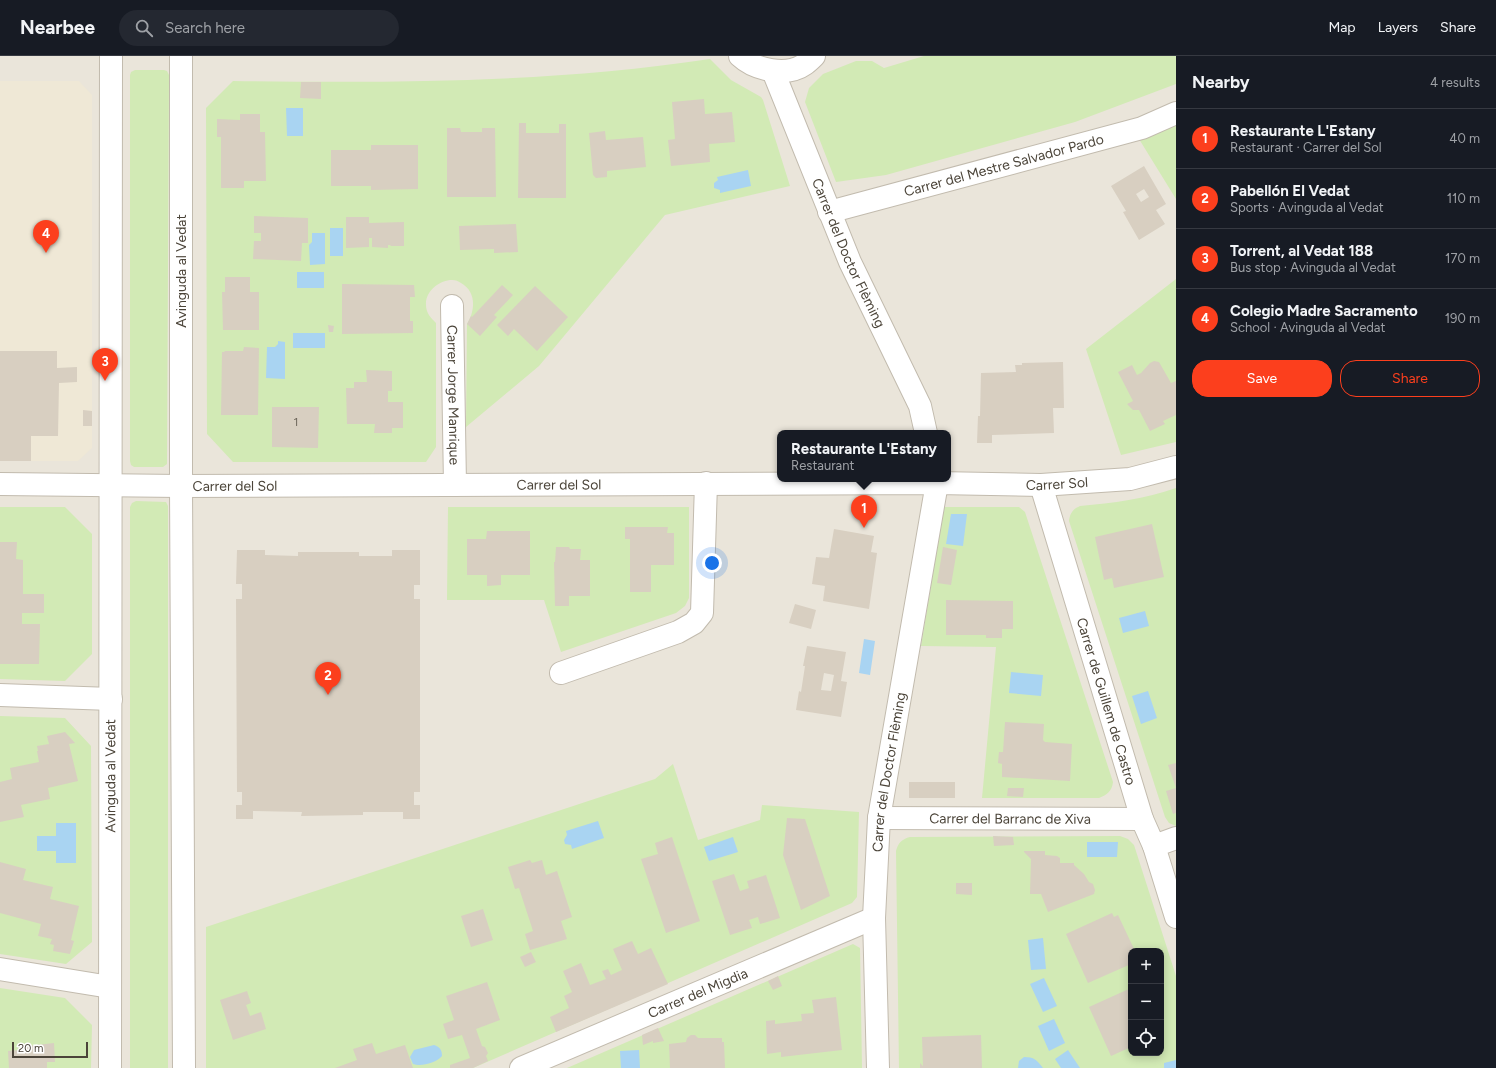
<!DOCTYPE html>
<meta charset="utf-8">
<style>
body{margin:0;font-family:Figtree,sans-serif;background:#242831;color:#f1f3f6}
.controls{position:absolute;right:12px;bottom:12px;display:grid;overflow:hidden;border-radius:8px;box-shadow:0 2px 10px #0003}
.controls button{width:36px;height:36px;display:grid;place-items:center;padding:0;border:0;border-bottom:1px solid #363941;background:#171b24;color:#f1f3f6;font:20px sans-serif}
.scale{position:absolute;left:12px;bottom:10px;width:76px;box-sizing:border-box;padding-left:4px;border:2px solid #4b4439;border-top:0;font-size:11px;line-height:14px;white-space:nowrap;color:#4b4439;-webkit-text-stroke:3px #fff;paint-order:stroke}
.you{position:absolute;left:712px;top:507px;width:14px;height:14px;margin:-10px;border:3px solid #fff;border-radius:50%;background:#1a73e8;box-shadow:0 0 0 6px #1a73e833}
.badge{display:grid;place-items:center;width:26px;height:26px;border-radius:50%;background:#fc3f1d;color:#fff;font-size:13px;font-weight:700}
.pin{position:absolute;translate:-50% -33px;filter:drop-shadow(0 1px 2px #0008)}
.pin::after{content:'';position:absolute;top:21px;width:14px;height:12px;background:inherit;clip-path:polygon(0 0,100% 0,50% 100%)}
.popup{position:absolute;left:777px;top:374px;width:174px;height:52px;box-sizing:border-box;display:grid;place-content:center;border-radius:8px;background:#171b24;filter:drop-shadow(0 1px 3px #0005);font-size:13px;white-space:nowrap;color:#9ea1a6}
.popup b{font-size:15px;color:#f1f3f6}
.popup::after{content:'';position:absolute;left:50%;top:100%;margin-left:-8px;border:8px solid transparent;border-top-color:#171b24}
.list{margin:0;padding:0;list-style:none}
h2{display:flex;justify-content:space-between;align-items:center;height:52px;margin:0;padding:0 16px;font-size:17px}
h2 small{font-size:13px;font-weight:400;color:#9ea1a6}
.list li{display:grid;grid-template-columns:26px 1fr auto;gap:12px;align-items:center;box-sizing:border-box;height:60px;padding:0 16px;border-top:1px solid #363941}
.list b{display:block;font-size:15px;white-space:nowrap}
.list p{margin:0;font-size:13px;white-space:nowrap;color:#9ea1a6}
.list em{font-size:13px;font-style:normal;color:#9ea1a6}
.actions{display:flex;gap:8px;padding:12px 16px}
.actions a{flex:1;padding:9px 0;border:1px solid #fc3f1d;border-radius:16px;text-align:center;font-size:14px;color:#fc3f1d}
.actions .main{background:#fc3f1d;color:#fff}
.icon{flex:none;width:22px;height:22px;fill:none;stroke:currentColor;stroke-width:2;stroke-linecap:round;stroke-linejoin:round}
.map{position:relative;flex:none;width:1176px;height:1012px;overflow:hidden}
header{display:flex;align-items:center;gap:24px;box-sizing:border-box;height:56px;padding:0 20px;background:#171b24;border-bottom:1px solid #363941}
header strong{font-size:19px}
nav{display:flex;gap:22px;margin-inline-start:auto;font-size:14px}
.search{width:280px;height:36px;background:#242831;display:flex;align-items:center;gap:10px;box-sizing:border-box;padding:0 14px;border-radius:22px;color:#9ea1a6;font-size:15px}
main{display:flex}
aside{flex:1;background:#171b24}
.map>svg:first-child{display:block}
</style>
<header>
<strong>Nearbee</strong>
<div class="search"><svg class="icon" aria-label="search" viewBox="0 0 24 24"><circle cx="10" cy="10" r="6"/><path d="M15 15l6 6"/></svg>Search here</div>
<nav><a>Map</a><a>Layers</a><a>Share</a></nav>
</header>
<main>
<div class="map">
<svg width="1176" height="1012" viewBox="0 0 1176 1012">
<rect width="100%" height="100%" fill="#f6f3ec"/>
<path fill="#eae5da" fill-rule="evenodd" d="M 0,0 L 1176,0 L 1176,1012 L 0,1012 ZM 780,377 L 948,377 L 948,423 L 780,423 ZM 1131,895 L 1161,895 L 1161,997 L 1131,997 Z"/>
<path fill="#efe8d6" d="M 0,25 L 79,25 L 92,39 L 92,392 L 78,405 L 0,405 Z"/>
<path fill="#d2eab5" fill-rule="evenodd" d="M 924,0 L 1176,0 L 1176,28 L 1075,66 L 886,119 L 836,126 L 805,46 L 809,32 L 823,18 L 856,5 L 872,5 L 884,12 Z
M 710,3 L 731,24 L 761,41 L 763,44 L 790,130 L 665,159 L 539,310 L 466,371 L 467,268 C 475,255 477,236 461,227 C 458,225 456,224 452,224 C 440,224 425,235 426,249 C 426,257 431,262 436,267 L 436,391 L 426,406 L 233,406 L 207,378 L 206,52 L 233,25 C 392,27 552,27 710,3 Z
M 135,14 L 164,14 L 167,15 L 169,19 L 167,408 L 163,411 L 134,411 L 131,409 L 130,405 L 130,19 L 131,16 Z
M 1176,69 L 1176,143 L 1139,83 Z
M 1176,223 L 1176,386 L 1121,399 L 1086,293 Z
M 1176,432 L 1176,770 L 1169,767 L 1165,761 L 1069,465 C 1070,457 1073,453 1080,450 C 1113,447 1145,443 1176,432 Z
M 136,445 L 166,446 L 168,450 L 168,1012 L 130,1012 L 130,451 L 132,447 Z
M 0,451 L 65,451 L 92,478 L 92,598 L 65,625 L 0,623 Z
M 448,451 L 689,451 L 689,542 L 685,550 L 676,557 L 561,596 L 544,544 L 447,544 Z
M 944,451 L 1019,451 L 1025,456 L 1113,726 C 1112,735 1107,739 1099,742 L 982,742 L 996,591 L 921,590 Z
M 0,660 L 65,662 L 91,690 L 92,886 L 66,908 L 0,898 Z
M 673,708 L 698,784 L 760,764 L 762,749 L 859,756 L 857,841 L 852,847 L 473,1012 L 206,1012 L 206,871 L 655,723 Z
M 1120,780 L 1128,783 L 1134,789 L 1176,920 L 1176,1012 L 899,1012 L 896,795 C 898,787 902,783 910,781 ZM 1131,895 L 1161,895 L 1161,997 L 1131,997 Z
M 853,888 L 860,892 L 862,1012 L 567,1012 Z
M 0,932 L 65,942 L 92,969 L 91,1012 L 0,1012 Z"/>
<path fill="#a9d4f2" d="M 286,52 L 303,52 L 303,80 L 287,80 Z
M 748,114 L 751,130 L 720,137 L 720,134 L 714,132 L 714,127 L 718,124 L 717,121 Z
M 330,172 L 343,172 L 343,200 L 330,200 Z
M 312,177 L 325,177 L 325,208 L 310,209 L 309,189 L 312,186 Z
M 297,216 L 324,216 L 324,232 L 297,232 Z
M 293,277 L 325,277 L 325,292 L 293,292 Z
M 278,285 L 285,286 L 285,323 L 266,322 L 267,291 L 275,291 L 278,288 Z
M 951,458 L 967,458 L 963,490 L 946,488 Z
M 1145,555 L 1149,570 L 1123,577 L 1119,562 Z
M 864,583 L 875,585 L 870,619 L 859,617 Z
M 1011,616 L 1043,619 L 1041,640 L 1009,637 Z
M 1148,635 L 1157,662 L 1141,668 L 1132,640 Z
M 598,765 L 604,782 L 572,793 L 571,789 L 565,788 L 564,784 L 567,779 L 566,775 Z
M 56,767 L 76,767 L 76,807 L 56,807 L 56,795 L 37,795 L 37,780 L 56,780 Z
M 733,781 L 738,796 L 709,805 L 704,791 Z
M 1087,786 L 1118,786 L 1117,801 L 1087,801 Z
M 1043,882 L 1046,913 L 1031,914 L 1028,884 Z
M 1044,922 L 1057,950 L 1043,956 L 1030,928 Z
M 1054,963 L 1065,987 L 1049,995 L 1038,970 Z
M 434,989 C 440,991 442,994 442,1000 C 436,1007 421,1011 413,1008 L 410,1001 L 414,994 Z
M 639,994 L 640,1012 L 621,1012 L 620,995 Z
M 1068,994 L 1080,1012 L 1061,1012 L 1055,1003 Z
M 1024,1001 C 1034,1001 1037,1004 1043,1012 L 1018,1012 L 1019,1005 Z
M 1176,1004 L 1176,1012 L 1164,1012 L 1164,1007 Z"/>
<path fill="#d8cfc1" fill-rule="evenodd" d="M 301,26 L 321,26 L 321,43 L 300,42 Z
M 704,43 L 705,58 L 732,56 L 735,86 L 709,88 L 710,106 L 671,110 L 668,84 L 675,83 L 672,46 Z
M 240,58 L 260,58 L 260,76 L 265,76 L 266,125 L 244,125 L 244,132 L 221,132 L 221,81 L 217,81 L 217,63 L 240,64 Z
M 519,67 L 526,67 L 526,77 L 559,77 L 559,68 L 566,68 L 566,142 L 518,142 Z
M 447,72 L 460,72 L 461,76 L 482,76 L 482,72 L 495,72 L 496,141 L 447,141 Z
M 605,75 L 606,84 L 643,81 L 646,111 L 607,115 L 607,121 L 596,122 L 593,119 L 589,77 Z
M 371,89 L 418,89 L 418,133 L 371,134 L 371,130 L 331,130 L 331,94 L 371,94 Z
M 1144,110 L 1166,148 L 1156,154 L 1165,168 L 1139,184 L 1123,156 L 1126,155 L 1111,130 ZM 1144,133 L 1149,141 L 1141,146 L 1136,138 Z
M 254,160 L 308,162 L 308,187 L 302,187 L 301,205 L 253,203 L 254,185 L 261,185 L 261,177 L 254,177 Z
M 346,161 L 369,161 L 369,167 L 404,166 L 404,190 L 390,190 L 391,189 L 388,189 L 388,192 L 372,191 L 372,182 L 369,182 L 369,191 L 346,192 Z
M 516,168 L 518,196 L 494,197 L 494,193 L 460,194 L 459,170 Z
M 225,221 L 250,221 L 250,236 L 259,236 L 259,274 L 223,274 L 222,236 L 225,236 Z
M 342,228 L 414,229 L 415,241 L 410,241 L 410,265 L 413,265 L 413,277 L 342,278 Z
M 502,229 L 513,239 L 494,259 L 497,261 L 480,280 L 467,268 L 471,260 L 472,261 Z
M 535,230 L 568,261 L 537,295 L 514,273 L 508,280 L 497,269 Z
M 328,269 L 334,270 L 333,276 L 329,276 Z
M 244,291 L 259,292 L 258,359 L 221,359 L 222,296 L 224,296 L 225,295 L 243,295 Z
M 0,295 L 57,295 L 57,312 L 77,311 L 77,326 L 59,327 L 58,380 L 31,380 L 31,405 L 0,405 Z
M 1154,305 L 1159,306 L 1171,327 L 1176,325 L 1176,359 L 1163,365 L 1165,368 L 1150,375 L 1139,354 L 1133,354 L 1127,348 L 1133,345 L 1118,316 L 1132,309 L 1137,319 L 1141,317 L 1150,307 Z
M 1063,306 L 1064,352 L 1053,352 L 1054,377 L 992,379 L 992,387 L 977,387 L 978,360 L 980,360 L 981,317 L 1016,316 L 1015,309 L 1022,309 L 1022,307 Z
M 366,314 L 392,315 L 392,335 L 388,335 L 388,346 L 403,346 L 403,372 L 392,372 L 392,377 L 374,377 L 375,368 L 347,368 L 346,332 L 354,332 L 354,326 L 367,326 Z
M 272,351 L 319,351 L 318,392 L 272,391 Z
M 83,354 L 92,355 L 92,370 L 83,370 Z
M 1152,468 L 1164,521 L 1114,532 L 1112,522 L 1104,524 L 1095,481 Z
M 625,471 L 668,471 L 667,477 L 674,477 L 674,509 L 651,509 L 651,536 L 630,536 L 630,483 L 625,483 Z
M 834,473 L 874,480 L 871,496 L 877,497 L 869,553 L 823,545 L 825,530 L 812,528 L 816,501 L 829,502 Z
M 487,475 L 530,475 L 530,519 L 501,519 L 501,529 L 487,530 L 487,519 L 467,519 L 467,483 L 486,483 Z
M 0,486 L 17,486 L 16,503 L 23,504 L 23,538 L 44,538 L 44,557 L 22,557 L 22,568 L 40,568 L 39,608 L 0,608 Z
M 556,491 L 569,491 L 570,493 L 581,493 L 580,504 L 590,504 L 590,540 L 569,540 L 569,550 L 555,550 L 554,506 L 555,506 Z
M 943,491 L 957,494 L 951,529 L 937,527 Z
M 237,494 L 265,494 L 265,499 L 298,500 L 298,496 L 359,496 L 359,500 L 392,500 L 392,494 L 420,494 L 420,529 L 414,529 L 414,543 L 420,543 L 420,736 L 414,736 L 414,749 L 420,749 L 420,763 L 403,763 L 403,756 L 363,756 L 363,759 L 301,760 L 302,756 L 253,755 L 253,763 L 236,763 L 236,749 L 242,749 L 242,736 L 237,736 L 236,543 L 242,543 L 242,528 L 236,528 Z
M 946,544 L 1013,545 L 1013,573 L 1002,573 L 1002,582 L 986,582 L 986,579 L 946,579 Z
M 795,548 L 816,554 L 811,573 L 789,567 Z
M 807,590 L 846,596 L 841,625 L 847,626 L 841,661 L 796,654 L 799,635 L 801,636 L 805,610 L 803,610 ZM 824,617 L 834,619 L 831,635 L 821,634 Z
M 1005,666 L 1044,668 L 1043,684 L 1045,686 L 1072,688 L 1070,725 L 1002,721 L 1002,708 L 998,707 L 999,696 L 1003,696 Z
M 65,676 L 75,687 L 69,688 L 78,725 L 48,732 L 50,743 L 21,749 L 24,761 L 0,766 L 0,726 L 12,723 L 10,712 L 39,706 L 37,695 L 38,695 L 37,690 L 49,688 L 47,680 Z
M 1176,707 L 1176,757 L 1173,758 L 1166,735 L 1176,732 L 1168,709 Z
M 909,726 L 955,726 L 955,742 L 909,742 Z
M 1008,732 L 1024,732 L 1023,741 L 1007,740 Z
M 787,762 L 805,763 L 830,840 L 801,854 L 783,799 Z
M 993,780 L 1013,781 L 1014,789 L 994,790 Z
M 672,781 L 700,865 L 666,877 L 641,803 L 658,798 L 655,787 Z
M 1024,795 L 1045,795 L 1045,799 L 1057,800 L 1060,802 L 1060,807 L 1074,807 L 1074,809 L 1084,818 L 1089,826 L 1093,828 L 1095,834 L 1094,838 L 1048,856 L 1041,838 L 1030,838 L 1031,803 L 1024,796 Z
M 530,804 L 532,807 L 542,804 L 546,819 L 557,815 L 572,861 L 561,865 L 567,883 L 530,894 L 525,878 L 533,875 L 519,832 L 515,833 L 508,811 Z
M 0,806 L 26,813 L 23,824 L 53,831 L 50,843 L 79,850 L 71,884 L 74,885 L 70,898 L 53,895 L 54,889 L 50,888 L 52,883 L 38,880 L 41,868 L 0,857 Z
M 734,818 L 740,835 L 749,832 L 747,825 L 766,819 L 780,862 L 760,868 L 758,861 L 749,864 L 752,872 L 730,879 L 712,825 Z
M 956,827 L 972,827 L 972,839 L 956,838 Z
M 483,853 L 493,884 L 471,891 L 461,860 Z
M 1112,857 L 1114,861 L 1118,859 L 1135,895 L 1131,895 L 1131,908 L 1088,927 L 1066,878 Z
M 632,885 L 638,898 L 651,892 L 668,928 L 556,976 L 550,961 L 569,952 L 564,940 L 572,936 L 563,915 L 581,907 L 590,929 L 606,923 L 602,915 L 608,913 L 611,919 L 622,914 L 613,893 Z
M 531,896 L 536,906 L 525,911 L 520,901 Z
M 778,920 L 782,930 L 773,934 L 768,925 Z
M 487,926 L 500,964 L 476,973 L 482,990 L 485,991 L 488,997 L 486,1000 L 488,1005 L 473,1012 L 450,1012 L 450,1009 L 470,1002 L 462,979 L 448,983 L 443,968 L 454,964 L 446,940 Z
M 1131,932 L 1131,991 L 1111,1000 L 1089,951 Z
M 247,935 L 251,947 L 246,949 L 250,960 L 261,956 L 266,973 L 233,984 L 220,944 Z
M 836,941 L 842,994 L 781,1001 L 781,996 L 767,998 L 766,965 L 775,964 L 775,968 L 802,965 L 801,958 L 814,957 L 812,944 Z
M 658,972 L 664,985 L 653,987 L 653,985 L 643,989 L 642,979 Z
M 691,979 L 695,979 L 698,982 L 722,982 L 722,986 L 724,986 L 725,1012 L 670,1012 L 669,988 L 686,986 L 687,982 Z
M 981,979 L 982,1012 L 920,1012 L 920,1007 L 923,1010 L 922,981 Z
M 54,987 L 55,1006 L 47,1006 L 47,1012 L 9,1012 L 8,995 L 19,994 L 19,991 Z
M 372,987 L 376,998 L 405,989 L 413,1012 L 335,1012 L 357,1004 L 353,993 Z"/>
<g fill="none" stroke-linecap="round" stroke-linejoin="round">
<defs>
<g id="minor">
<path d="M 181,0 L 181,430 L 184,1012"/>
<path d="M 740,0 C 755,14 787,21 805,8 C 808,6 811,3 814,0"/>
<path id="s1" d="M 773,15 L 850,206 L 920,350 L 926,377"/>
<path id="s2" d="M 829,156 L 1142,72 L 1176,57"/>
<path id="s3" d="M 452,250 L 455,429"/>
<path id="s4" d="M 0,428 L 181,430 L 937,427 L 1041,429 L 1130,423 L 1176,411"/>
<path id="s5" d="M 1041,429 L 1142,763 L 1154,790 L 1176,861"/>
<path d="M 561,617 L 678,576 L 694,567 L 702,557 L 706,427"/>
<path d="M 0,639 L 111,643"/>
<path id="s6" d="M 879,762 L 1142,763"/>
<path d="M 1154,790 L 1176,782"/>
<path d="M 0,913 L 110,931"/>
<path id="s7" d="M 110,1012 L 111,0"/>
<path id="s8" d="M 521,1012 L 874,862"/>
<path id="s9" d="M 878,1012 L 874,862 L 879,762 L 937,427 L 936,423"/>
</g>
</defs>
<use href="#minor" stroke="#c2bbae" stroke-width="24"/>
<use href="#minor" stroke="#fff" stroke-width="22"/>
</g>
<g text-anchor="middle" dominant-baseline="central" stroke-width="3" stroke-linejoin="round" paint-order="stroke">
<g font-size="12" fill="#6e675b">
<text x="296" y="366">1</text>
</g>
<g font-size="14" fill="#4b4439" stroke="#fff">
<text stroke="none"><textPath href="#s2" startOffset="181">Carrer del Mestre Salvador Pardo</textPath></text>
<text stroke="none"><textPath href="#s1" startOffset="197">Carrer del Doctor Flèming</textPath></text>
<text transform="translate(181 215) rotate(-90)">Avinguda al Vedat</text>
<text stroke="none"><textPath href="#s3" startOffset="89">Carrer Jorge Manrique</textPath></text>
<text stroke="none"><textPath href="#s4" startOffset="1057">Carrer Sol</textPath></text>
<text stroke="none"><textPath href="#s4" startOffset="559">Carrer del Sol</textPath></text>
<text stroke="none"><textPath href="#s4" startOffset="235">Carrer del Sol</textPath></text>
<text stroke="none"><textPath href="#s5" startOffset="226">Carrer de Guillem de Castro</textPath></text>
<text stroke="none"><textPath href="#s9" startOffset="297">Carrer del Doctor Flèming</textPath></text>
<text stroke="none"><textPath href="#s7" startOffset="292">Avinguda al Vedat</textPath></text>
<text stroke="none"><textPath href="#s6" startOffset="131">Carrer del Barranc de Xiva</textPath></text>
<text stroke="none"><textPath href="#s8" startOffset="192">Carrer del Migdia</textPath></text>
</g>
</g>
</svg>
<div class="controls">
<button>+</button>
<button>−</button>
<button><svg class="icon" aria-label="locate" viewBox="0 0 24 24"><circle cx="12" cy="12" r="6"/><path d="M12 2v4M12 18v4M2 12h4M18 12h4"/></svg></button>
</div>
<div class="scale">20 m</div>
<div class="you"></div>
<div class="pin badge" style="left:864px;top:472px">1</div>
<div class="popup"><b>Restaurante L'Estany</b>Restaurant</div>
<div class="pin badge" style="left:328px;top:639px">2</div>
<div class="pin badge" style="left:105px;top:325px">3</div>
<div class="pin badge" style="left:46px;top:197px">4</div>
</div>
<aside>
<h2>Nearby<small>4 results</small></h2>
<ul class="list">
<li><span class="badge">1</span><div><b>Restaurante L'Estany</b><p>Restaurant · Carrer del Sol</p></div><em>40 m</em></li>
<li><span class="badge">2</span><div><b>Pabellón El Vedat</b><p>Sports · Avinguda al Vedat</p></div><em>110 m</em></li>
<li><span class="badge">3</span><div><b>Torrent, al Vedat 188</b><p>Bus stop · Avinguda al Vedat</p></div><em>170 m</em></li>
<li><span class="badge">4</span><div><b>Colegio Madre Sacramento</b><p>School · Avinguda al Vedat</p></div><em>190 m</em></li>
</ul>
<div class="actions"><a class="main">Save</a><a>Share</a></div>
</aside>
</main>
